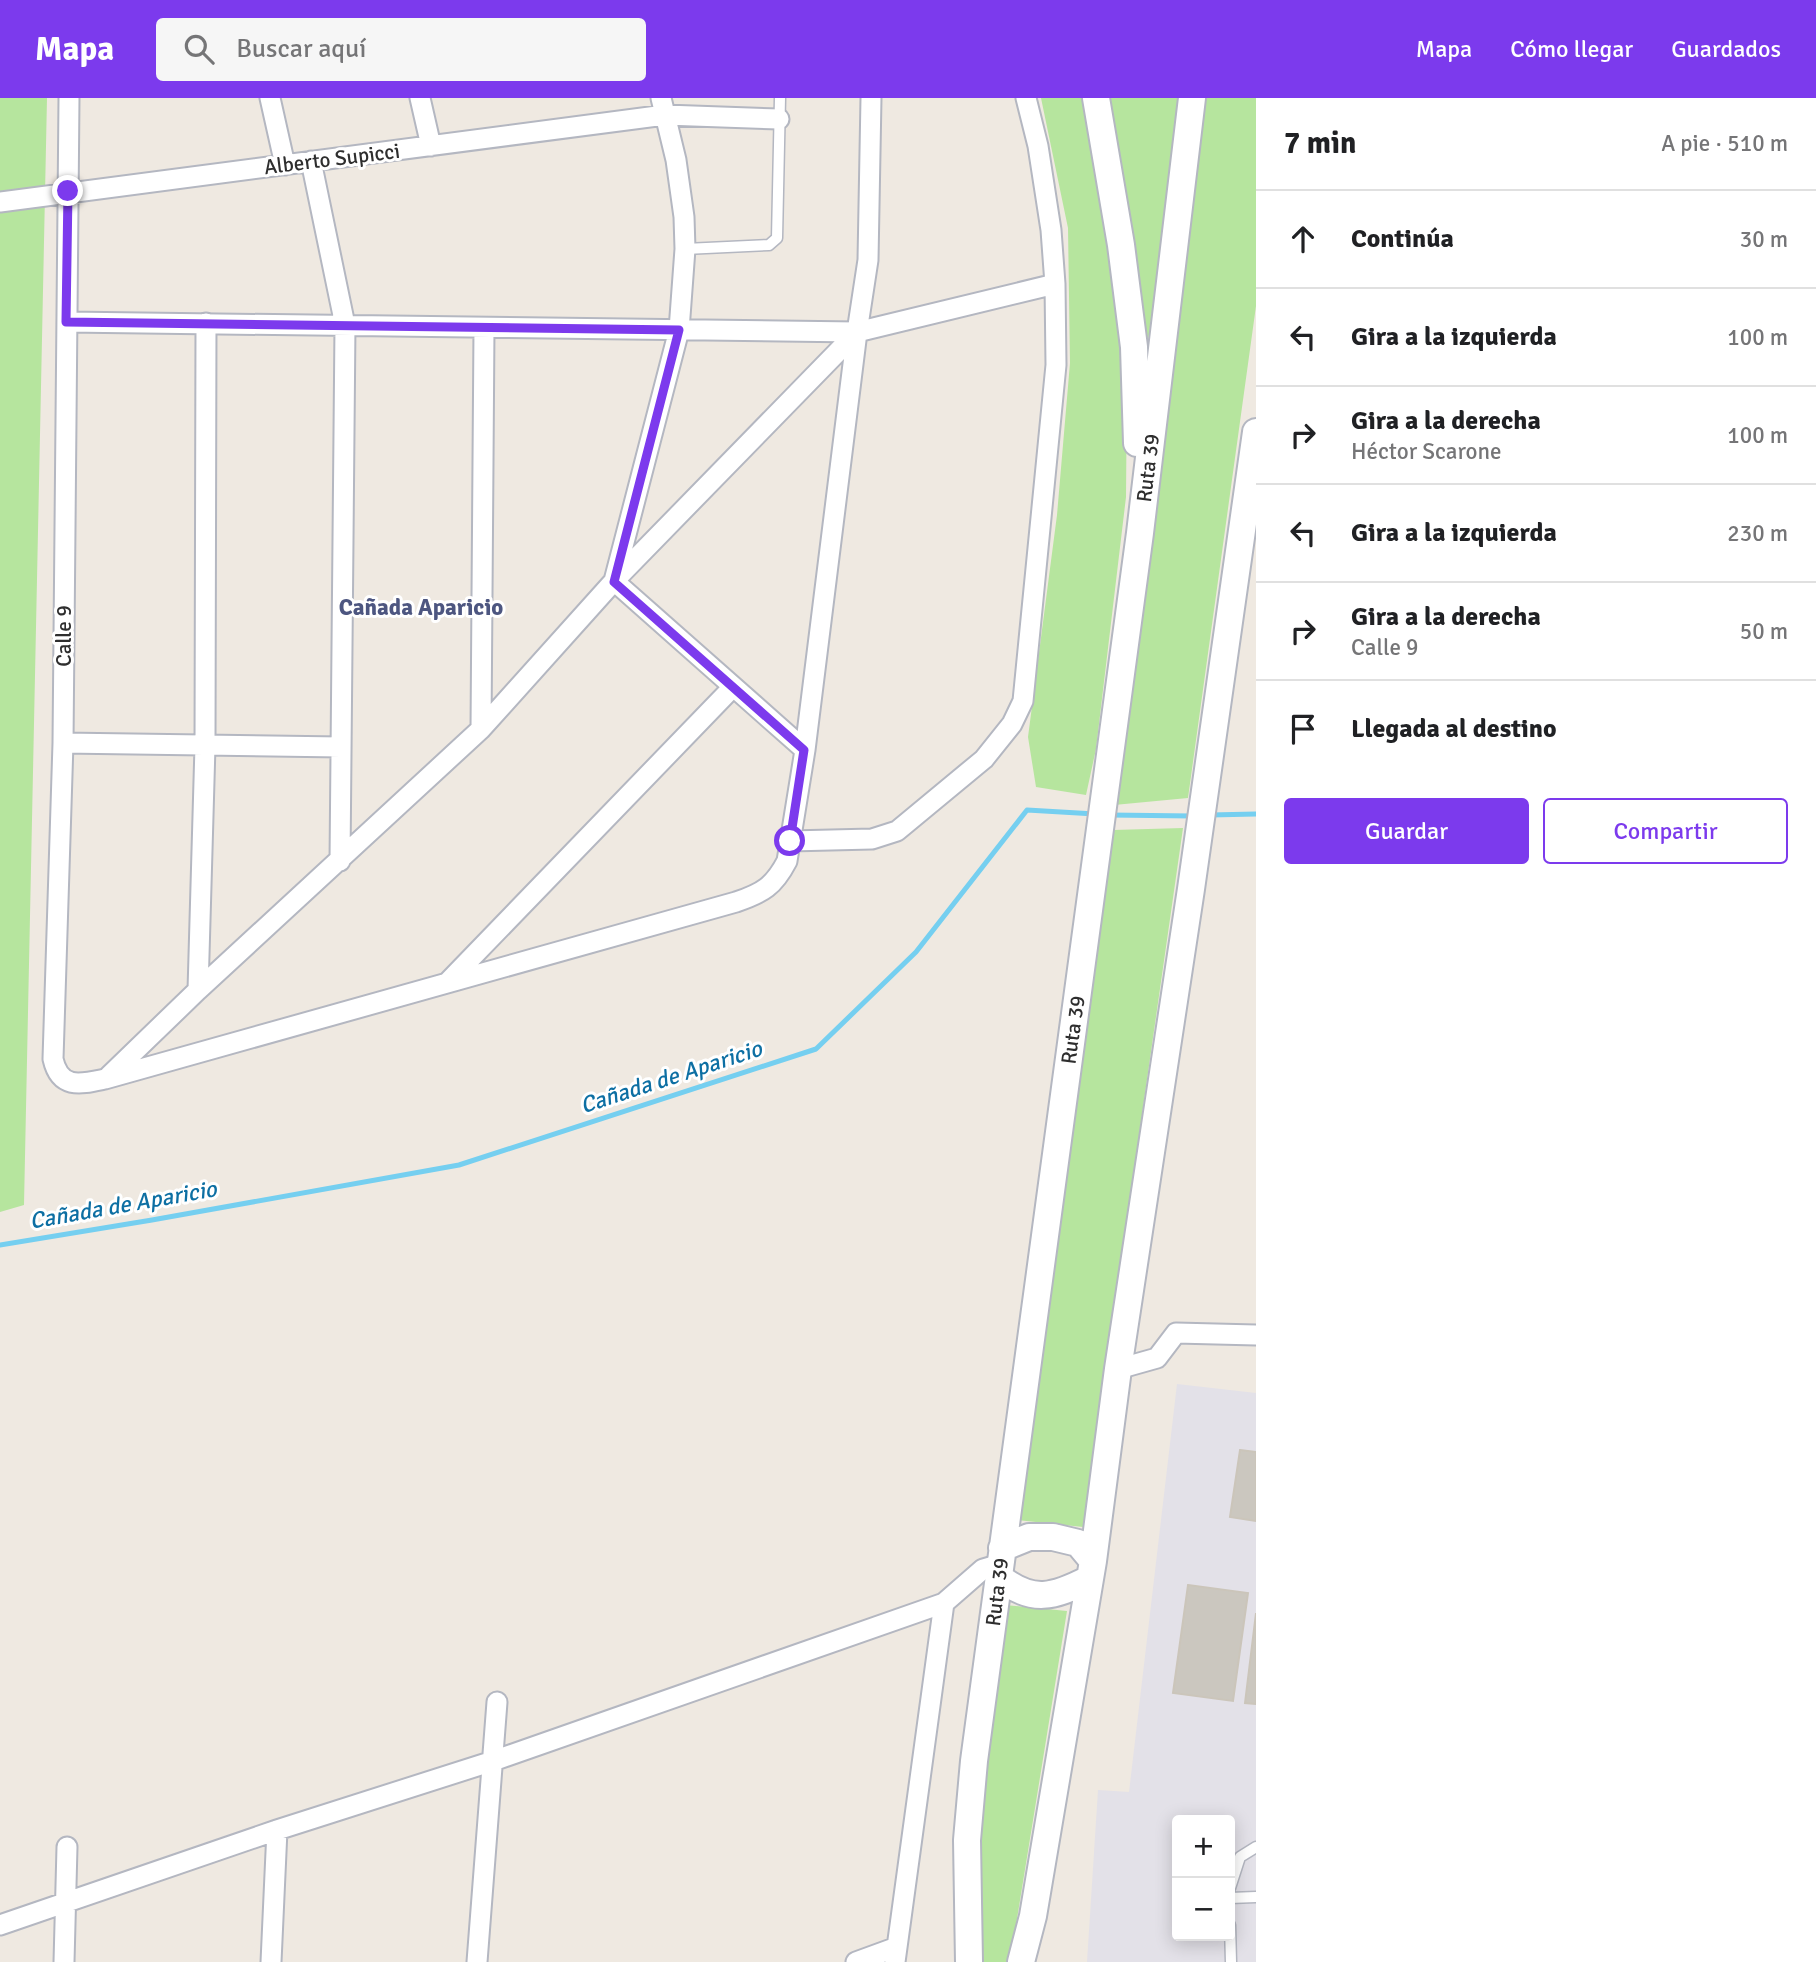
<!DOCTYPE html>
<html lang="es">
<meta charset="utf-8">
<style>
body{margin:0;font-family:Signika,sans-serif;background:#f6f6f6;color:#202124}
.controls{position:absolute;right:21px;bottom:21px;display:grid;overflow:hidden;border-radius:7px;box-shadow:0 4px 18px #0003}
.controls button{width:63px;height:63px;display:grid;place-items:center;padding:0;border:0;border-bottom:2px solid #e0e0e0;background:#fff;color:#202124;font:35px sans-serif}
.stop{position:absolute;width:21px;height:21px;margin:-16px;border:5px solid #7c3aed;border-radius:50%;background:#fff}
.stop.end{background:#7c3aed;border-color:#fff;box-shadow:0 2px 7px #0008}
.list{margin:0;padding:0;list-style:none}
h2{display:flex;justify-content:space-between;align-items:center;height:91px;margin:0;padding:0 28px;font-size:30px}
h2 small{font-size:23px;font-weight:400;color:#757577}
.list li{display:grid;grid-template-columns:46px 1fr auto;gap:21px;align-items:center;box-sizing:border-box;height:98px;padding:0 28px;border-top:2px solid #e0e0e0}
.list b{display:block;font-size:26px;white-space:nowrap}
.list p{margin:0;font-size:23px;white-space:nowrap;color:#757577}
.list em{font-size:23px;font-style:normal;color:#757577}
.actions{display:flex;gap:14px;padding:21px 28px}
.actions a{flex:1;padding:16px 0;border:2px solid #7c3aed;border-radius:7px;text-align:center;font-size:24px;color:#7c3aed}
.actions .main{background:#7c3aed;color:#fff}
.icon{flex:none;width:38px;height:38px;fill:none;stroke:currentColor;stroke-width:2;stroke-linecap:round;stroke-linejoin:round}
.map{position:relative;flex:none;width:1256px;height:1864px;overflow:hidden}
header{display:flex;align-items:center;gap:42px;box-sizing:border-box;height:98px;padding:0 35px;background:#7c3aed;color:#fff}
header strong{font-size:33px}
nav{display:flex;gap:38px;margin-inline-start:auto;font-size:24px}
.search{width:490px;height:63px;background:#f6f6f6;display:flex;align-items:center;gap:18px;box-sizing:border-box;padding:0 24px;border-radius:7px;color:#757577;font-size:26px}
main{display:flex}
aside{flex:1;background:#fff}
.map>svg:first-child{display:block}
</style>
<header>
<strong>Mapa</strong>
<div class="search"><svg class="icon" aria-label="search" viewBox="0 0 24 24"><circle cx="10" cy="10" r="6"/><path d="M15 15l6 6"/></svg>Buscar aquí</div>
<nav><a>Mapa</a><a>Cómo llegar</a><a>Guardados</a></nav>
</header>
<main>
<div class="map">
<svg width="1256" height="1864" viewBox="0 0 1256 1864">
<rect width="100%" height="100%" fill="#efe9e1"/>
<path fill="#e3e1e8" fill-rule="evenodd" d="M 1177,1286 L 1256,1295 L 1256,1864 L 1087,1864 L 1098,1692 L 1129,1694 ZM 1177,1722 L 1230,1722 L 1230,1838 L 1177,1838 Z"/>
<path fill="#b6e59e" d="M 0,0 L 47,0 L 24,1107 L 0,1114 Z
M 1041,0 L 1085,0 L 1113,169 L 1127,282 L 1126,399 L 1096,651 L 1086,697 L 1036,689 L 1028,639 L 1057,417 L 1070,265 L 1068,130 Z
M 1106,0 L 1181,0 L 1148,244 Z
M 1202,0 L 1256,0 L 1256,208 L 1188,700 L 1114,707 Z
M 1183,730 L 1083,1429 L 1017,1422 L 1113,732 Z
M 1005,1507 L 1067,1513 L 1010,1864 L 981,1864 L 979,1742 L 985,1665 Z"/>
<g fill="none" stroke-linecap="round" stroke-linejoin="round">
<path stroke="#75cff0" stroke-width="5" d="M 1109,717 L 1193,718
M 1210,717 L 1256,716
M 0,1147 L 152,1122 L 459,1067 L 816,951 L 916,854 L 1027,712 L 1095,716"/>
</g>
<path fill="#cbc7bf" stroke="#cbc5ba" stroke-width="2" d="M 1240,1352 L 1256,1354 L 1256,1423 L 1230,1419 Z
M 1188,1487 L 1248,1495 L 1233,1603 L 1173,1595 Z
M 1256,1515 L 1256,1606 L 1245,1605 Z"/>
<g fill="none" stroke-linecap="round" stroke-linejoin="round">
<defs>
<path id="lane" d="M 685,151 L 769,147 L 777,140 L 780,0
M 1230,1790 L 1240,1759 L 1256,1749
M 1230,1800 L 1256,1799
M 1230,1827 L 1231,1864"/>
<path id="street" d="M 69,0 L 63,645 L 53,961 C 60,992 81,986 105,981 L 736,804 C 763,795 774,788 787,763 L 805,652 L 857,234 L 868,162 L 871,0
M 270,0 L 285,67
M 420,0 L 431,48
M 661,0 L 676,62 L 684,119 L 685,151 L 679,232 L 614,483 L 805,652
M 311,63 L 345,227 L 340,763
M 0,104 L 665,17 L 779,21
M 67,224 L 857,234 L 1055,186
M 481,631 L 484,230
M 63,645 L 341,649
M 790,743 L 872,741 L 897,733 L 984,661 L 1012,626 L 1023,603 L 1056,267 L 1055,186 L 1051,132 L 1038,48 L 1026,0
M 447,885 L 733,589
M 198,892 L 205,648 L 206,225
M 109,978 L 198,892 L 481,631 L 614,483 L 857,234
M 1118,1271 L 1157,1260 L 1176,1235 L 1256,1237
M 0,1827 L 277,1732 L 493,1663 L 944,1505
M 64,1864 L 67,1749
M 271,1864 L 277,1732
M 477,1864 L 497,1604
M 856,1864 L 897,1849
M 895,1864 L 944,1505 L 983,1471 L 1000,1466"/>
<path id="secondary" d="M 1096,0 L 1121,147 L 1134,249 L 1137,345
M 1002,1450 L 1029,1439 L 1053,1439 L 1078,1445 L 1093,1463
M 999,1479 C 1032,1506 1054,1499 1089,1481
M 969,1864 L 967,1742 L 974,1663 L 1140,435 L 1192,0
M 1021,1864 L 1033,1818 L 1093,1463 L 1118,1271 L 1191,791 L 1256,334"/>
</defs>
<use href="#lane" stroke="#b4b7c1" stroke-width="13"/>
<use href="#street" stroke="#b4b7c1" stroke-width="23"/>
<use href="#secondary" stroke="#b4b7c1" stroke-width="30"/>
<use href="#lane" stroke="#fff" stroke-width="10"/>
<use href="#street" stroke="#fff" stroke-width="19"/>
<use href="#secondary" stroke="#fff" stroke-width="26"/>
</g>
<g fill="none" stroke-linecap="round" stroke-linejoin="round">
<path stroke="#7c3aed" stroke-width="9" d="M 68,93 L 66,224 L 679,232 L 614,484 L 804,652 L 790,743"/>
</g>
<g text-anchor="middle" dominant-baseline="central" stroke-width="6" stroke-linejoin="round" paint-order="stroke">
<g font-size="21" fill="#2e2e2e" stroke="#fff">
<text transform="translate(332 61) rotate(-7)">Alberto Supicci</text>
<text transform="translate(1148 370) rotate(-83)">Ruta 39</text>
<text transform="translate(64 538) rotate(-90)">Calle 9</text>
<text transform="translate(1073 932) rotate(-82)">Ruta 39</text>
<text transform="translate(997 1494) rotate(-83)">Ruta 39</text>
</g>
<g font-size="23" font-weight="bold" fill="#4d5680" stroke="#fff">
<text x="421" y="509">Cañada Aparicio</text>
</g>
<g font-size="23" font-style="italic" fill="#0d6fa3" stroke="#fff">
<text transform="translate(671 979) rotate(-18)">Cañada de Aparicio</text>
<text transform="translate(123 1107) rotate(-10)">Cañada de Aparicio</text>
</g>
</g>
</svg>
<div class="controls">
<button>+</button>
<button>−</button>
</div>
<div class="stop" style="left:790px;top:743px"></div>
<div class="stop end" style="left:68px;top:93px"></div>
</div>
<aside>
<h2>7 min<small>A pie · 510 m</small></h2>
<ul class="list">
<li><svg class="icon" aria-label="ahead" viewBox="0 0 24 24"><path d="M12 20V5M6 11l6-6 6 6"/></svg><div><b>Continúa</b></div><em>30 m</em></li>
<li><svg class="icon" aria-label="left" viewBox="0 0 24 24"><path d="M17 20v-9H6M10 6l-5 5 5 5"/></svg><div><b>Gira a la izquierda</b></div><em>100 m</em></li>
<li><svg class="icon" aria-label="right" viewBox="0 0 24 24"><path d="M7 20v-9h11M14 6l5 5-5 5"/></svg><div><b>Gira a la derecha</b><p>Héctor Scarone</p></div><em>100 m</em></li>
<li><svg class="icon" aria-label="left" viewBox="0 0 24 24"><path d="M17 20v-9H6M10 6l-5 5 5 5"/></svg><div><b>Gira a la izquierda</b></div><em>230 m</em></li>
<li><svg class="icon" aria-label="right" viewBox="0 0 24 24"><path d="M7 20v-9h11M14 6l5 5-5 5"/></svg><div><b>Gira a la derecha</b><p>Calle 9</p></div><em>50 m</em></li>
<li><svg class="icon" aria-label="arrive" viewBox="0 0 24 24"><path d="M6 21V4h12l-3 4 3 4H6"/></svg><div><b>Llegada al destino</b></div></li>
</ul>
<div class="actions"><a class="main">Guardar</a><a>Compartir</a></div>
</aside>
</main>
